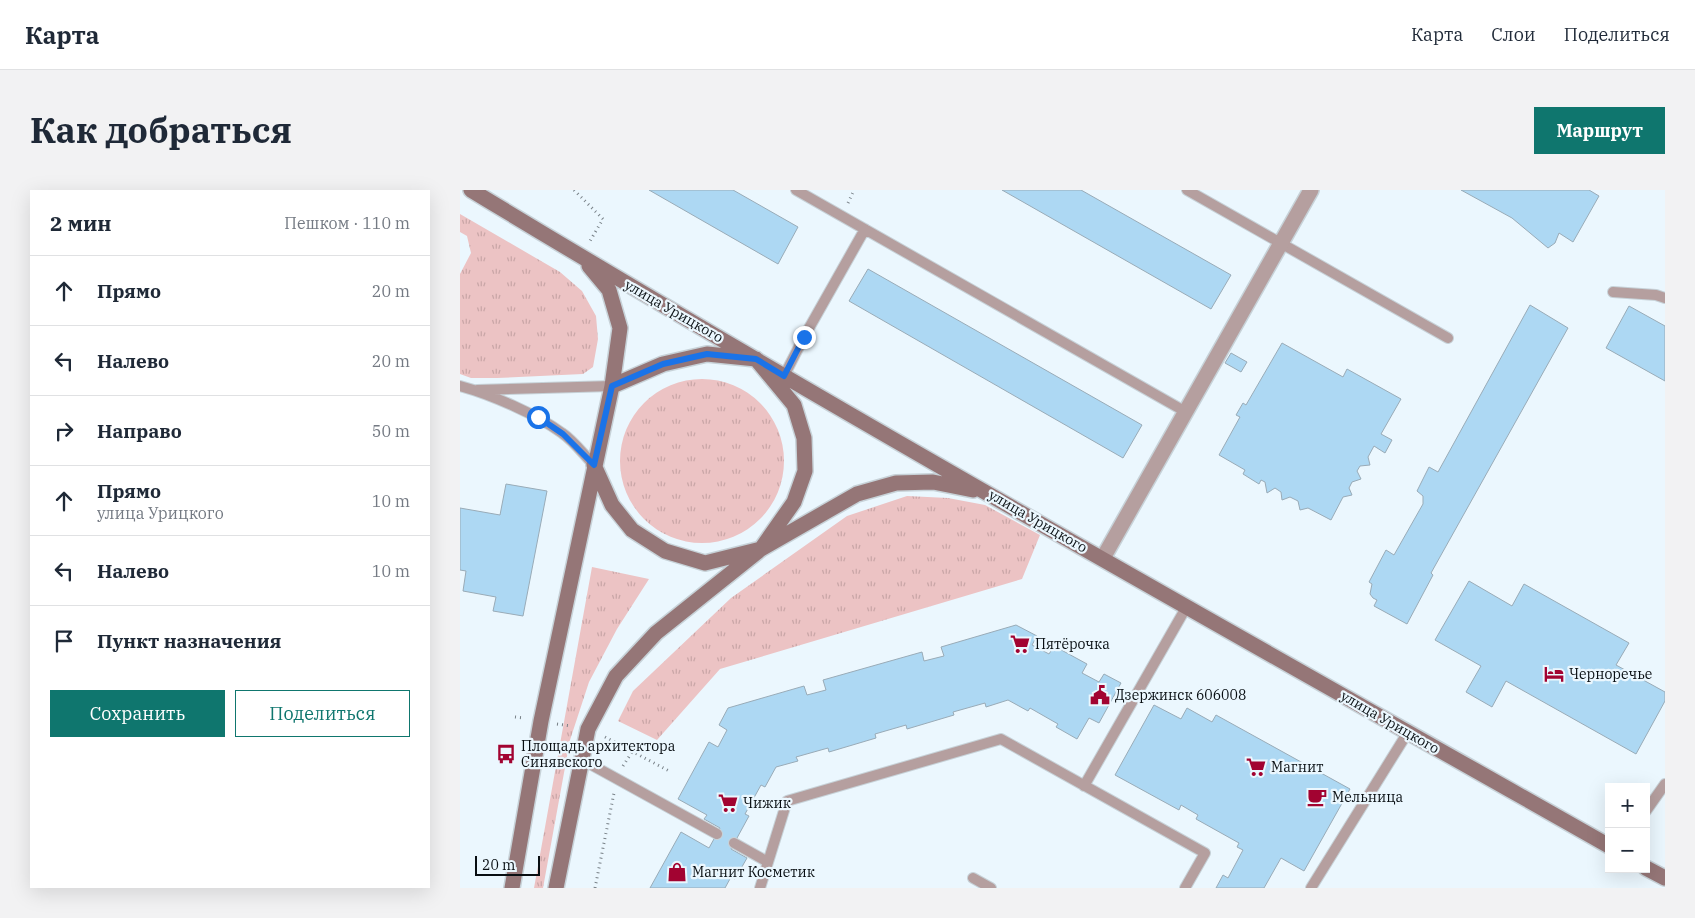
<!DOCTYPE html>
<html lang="ru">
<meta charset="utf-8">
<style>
body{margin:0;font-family:"IBM Plex Serif",serif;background:#f2f2f3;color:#1f2937}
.controls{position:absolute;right:15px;bottom:15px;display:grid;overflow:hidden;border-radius:0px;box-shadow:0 5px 20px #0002}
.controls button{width:45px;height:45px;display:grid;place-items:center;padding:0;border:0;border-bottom:1px solid #e0e1e3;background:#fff;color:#1f2937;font:25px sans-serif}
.scale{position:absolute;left:15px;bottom:12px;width:65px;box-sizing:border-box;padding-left:5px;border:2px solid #080e12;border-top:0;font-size:14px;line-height:18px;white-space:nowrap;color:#080e12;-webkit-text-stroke:4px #ebf7fe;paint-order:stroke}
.stop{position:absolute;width:15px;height:15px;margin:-11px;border:4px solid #1a73e8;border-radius:50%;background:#fff}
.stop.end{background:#1a73e8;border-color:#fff;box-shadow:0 1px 5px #0008}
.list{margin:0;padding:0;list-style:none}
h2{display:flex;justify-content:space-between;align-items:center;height:65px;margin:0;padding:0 20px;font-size:21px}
h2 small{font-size:16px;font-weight:400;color:#747a83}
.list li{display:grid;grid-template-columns:32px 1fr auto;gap:15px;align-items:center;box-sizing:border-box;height:70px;padding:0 20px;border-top:1px solid #e0e1e3}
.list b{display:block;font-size:19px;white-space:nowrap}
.list p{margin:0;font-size:16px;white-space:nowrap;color:#747a83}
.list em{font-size:16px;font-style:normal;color:#747a83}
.actions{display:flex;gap:10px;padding:15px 20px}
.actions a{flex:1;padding:11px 0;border:1px solid #0f766e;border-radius:0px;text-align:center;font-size:18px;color:#0f766e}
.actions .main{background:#0f766e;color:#fff}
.icon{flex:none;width:28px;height:28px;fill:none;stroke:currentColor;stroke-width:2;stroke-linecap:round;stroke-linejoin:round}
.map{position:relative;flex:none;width:1205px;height:698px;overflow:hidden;border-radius:0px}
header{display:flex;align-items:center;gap:30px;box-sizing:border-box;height:70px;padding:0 25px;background:#fff;border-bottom:1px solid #e0e1e3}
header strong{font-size:24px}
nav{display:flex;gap:28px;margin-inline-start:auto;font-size:18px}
.intro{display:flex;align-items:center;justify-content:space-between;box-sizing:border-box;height:120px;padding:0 30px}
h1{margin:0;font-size:35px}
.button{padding:12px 22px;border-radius:0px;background:#0f766e;color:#fff;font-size:18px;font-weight:700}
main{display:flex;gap:30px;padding:0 30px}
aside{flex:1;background:#fff;border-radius:0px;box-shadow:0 5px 20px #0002}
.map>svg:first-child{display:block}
</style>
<header>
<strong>Карта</strong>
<nav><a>Карта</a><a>Слои</a><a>Поделиться</a></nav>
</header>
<div class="intro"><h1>Как добраться</h1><a class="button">Маршрут</a></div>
<main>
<aside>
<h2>2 мин<small>Пешком · 110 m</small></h2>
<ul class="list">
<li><svg class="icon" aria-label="ahead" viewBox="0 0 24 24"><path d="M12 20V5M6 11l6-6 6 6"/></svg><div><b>Прямо</b></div><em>20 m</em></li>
<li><svg class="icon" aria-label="left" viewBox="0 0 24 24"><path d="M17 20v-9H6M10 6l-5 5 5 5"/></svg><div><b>Налево</b></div><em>20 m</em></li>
<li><svg class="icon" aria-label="right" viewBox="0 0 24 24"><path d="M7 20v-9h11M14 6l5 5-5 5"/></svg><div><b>Направо</b></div><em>50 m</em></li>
<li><svg class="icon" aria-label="ahead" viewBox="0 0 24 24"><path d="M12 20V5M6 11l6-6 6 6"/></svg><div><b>Прямо</b><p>улица Урицкого</p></div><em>10 m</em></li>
<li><svg class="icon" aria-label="left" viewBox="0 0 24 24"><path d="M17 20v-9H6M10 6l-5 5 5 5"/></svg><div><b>Налево</b></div><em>10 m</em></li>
<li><svg class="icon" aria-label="arrive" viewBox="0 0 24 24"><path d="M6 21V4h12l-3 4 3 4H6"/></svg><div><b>Пункт назначения</b></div></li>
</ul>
<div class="actions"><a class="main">Сохранить</a><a>Поделиться</a></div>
</aside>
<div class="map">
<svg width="1205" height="698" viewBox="0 0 1205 698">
<defs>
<pattern id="grass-tufts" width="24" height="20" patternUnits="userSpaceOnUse" patternTransform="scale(1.25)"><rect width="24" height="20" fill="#ecc3c4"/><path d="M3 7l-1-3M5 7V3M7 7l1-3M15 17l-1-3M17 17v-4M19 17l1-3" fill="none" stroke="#c9a6a7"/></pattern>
</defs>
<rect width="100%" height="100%" fill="#ebf7fe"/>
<path fill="url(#grass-tufts)" d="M 0,24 L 100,82 L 122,101 L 136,126 L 138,149 L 133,177 L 123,184 L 37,188 L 11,188 L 0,184 L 0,84 L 11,63 L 7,46 L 0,42 Z
M160 271a82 82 0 1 1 164 0a82 82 0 1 1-164 0Z
M 447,306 L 488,308 L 525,315 L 580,345 L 562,389 L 260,479 L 197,550 L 158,531 L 173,501 L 271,408 L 387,326 Z
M 132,377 L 189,389 L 157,439 L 129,492 L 110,550 L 83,698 L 74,698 Z"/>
<path fill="#add8f3" stroke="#99abb7" d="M 189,0 L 273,0 L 338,37 L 318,74 Z
M 542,0 L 621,0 L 771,85 L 751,119 Z
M 1001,0 L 1129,0 L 1139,6 L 1113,52 L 1099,43 L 1095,53 L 1088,58 L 1052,28 Z
M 408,79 L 682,235 L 663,268 L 389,111 Z
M 1070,115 L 1108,138 L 971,383 L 973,385 L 947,434 L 914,416 L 917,410 L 913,408 L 910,404 L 912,394 L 909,392 L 926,360 L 934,365 L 963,314 L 963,306 L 957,301 L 969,277 L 978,282 Z
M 1169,116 L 1205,136 L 1205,191 L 1146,158 Z
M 822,153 L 883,187 L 887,179 L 941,209 L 921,244 L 932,250 L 925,263 L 914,256 L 908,267 L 910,275 L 900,276 L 897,281 L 901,289 L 892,292 L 889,298 L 892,305 L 883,307 L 871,330 L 848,318 L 840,320 L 838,311 L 830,307 L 822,310 L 821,302 L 815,298 L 807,303 L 805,292 L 801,290 L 799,294 L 783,284 L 785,280 L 759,265 L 780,227 L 776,225 L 783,213 L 786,215 Z
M 771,163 L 787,172 L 781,182 L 765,173 Z
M 46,294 L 87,301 L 63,426 L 33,421 L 36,407 L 3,401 L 6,381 L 0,380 L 0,318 L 40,325 Z
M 1009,391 L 1052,416 L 1064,394 L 1169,453 L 1156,475 L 1205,502 L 1205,511 L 1176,564 L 1046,491 L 1032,517 L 1006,502 L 1021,476 L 975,450 Z
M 556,435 L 577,446 L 572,455 L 589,464 L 594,456 L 627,474 L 622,483 L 639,492 L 644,484 L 661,493 L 639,533 L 629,528 L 617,549 L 596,537 L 598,534 L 570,518 L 568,521 L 548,510 L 526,517 L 525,513 L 493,522 L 494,525 L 447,539 L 446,535 L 415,544 L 416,548 L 369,562 L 368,558 L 336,567 L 338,571 L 316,577 L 305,597 L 301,595 L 285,624 L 289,626 L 271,659 L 287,668 L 275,689 L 271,687 L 265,698 L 190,698 L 221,642 L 249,658 L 260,638 L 244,629 L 247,625 L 218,609 L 249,552 L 258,557 L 267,540 L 259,535 L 268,518 L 344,496 L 347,505 L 366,500 L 363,490 L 462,462 L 464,471 L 484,466 L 481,457 Z
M 694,515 L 721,529 L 727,518 L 752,532 L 756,525 L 890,599 L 844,681 L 821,668 L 804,698 L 756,698 L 763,685 L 768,688 L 783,660 L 777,657 L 779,653 L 736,629 L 738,625 L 721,615 L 719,620 L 655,585 Z"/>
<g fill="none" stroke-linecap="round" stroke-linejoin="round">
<defs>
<path id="lane" d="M 336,0 L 726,222
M 727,0 L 988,148
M 1153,102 L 1196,105 L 1205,108
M 324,186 L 344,147 L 405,39
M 0,196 C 30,204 76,224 102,243 C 114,251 124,265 134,275
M 17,200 L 152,196
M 121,569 L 257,644
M 624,596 L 727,416
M 1186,621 L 1205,594
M 274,653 L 308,672
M 513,688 L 531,698
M 300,698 L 327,611 L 541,549 L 745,663 L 725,698
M 851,698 L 948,542"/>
<path id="street" d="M 643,368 L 851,0"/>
<path id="secondary" d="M 11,0 C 385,227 768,440 1149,656
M 134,275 L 152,315 L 172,340 L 205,361 L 245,373 L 301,359 L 334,312 L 345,281 L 344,248 L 334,215 L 296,169 L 247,164 L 203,174 L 152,196
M 1186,678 L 1205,688
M 52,698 L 81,531 L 152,196 L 160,138 L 149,100 L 129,76
M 96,698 L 128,539 L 156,486 L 196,443 L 301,359 L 397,304 L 436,293 L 473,292 L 513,300"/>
</defs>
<use href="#lane" stroke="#c7d2d8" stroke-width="12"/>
<use href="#street" stroke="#c7d2d8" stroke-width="18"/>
<use href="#secondary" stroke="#c7d2d8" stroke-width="18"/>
<path stroke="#788187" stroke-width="3" stroke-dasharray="1 4" stroke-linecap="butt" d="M 114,0 L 143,29 L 130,51
M 388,13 L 394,0
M 55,527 L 64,528
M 97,534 L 111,536
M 145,547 L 211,582
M 163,576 L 172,562
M 135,698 L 154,603"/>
<use href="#lane" stroke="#b59f9f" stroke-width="10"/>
<use href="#street" stroke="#b59f9f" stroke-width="15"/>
<use href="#secondary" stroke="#957677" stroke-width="15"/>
</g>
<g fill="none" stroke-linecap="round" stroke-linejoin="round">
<path stroke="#1a73e8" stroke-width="6" d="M 78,227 L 103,244 L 134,275 L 152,196 L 203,174 L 247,164 L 296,169 L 324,186 L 344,147"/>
</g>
<defs>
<symbol id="supermarket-bare" viewBox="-9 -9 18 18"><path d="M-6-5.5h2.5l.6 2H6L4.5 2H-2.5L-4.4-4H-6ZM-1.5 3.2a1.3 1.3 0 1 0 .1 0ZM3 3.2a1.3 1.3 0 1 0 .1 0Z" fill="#a20331" stroke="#ebf7fe" stroke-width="2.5" paint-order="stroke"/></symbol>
<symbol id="hotel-bare" viewBox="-9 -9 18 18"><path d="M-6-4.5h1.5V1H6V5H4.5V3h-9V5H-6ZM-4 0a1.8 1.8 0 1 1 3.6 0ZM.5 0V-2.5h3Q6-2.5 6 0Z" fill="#a20331" stroke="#ebf7fe" stroke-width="2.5" paint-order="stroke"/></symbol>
<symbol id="civic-bare" viewBox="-9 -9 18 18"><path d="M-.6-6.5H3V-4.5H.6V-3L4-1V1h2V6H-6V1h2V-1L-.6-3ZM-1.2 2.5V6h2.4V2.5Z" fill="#a20331" stroke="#ebf7fe" stroke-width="2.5" paint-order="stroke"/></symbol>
<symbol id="bus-bare" viewBox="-9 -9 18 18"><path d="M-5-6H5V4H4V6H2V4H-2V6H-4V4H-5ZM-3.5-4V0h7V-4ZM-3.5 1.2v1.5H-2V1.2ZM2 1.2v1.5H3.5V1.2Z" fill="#a20331" stroke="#ebf7fe" stroke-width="2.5" paint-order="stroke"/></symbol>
<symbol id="cafe-bare" viewBox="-9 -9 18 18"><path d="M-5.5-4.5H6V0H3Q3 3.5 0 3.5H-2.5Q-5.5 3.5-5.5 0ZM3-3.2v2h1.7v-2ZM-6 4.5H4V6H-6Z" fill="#a20331" stroke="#ebf7fe" stroke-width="2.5" paint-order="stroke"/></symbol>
<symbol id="shop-bare" viewBox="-9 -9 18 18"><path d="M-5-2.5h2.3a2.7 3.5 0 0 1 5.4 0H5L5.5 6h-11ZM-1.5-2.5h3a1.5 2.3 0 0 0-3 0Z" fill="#a20331" stroke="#ebf7fe" stroke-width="2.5" paint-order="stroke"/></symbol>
</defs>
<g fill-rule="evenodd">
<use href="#supermarket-bare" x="546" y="440" width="28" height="28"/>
<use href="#hotel-bare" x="1080" y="470" width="28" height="28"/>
<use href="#civic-bare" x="626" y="491" width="28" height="28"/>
<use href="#bus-bare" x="32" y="550" width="28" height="28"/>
<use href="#supermarket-bare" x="782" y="563" width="28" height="28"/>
<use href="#cafe-bare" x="843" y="593" width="28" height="28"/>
<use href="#supermarket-bare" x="254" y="599" width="28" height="28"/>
<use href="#shop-bare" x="203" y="668" width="28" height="28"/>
</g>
<g text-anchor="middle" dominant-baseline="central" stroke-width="4.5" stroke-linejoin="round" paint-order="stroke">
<g font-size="14" fill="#080e12" stroke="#ebf7fe">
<text transform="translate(214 121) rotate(30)">улица Урицкого</text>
<text transform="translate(578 331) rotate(30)">улица Урицкого</text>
<text transform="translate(930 532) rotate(30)">улица Урицкого</text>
</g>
<g font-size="14" fill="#080e12" stroke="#ebf7fe" text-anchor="start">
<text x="575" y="454">Пятёрочка</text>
<text x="1109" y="484">Черноречье</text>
<text x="655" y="505">Дзержинск 606008</text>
<text x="61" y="556">Площадь архитектора<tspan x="61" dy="16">Синявского</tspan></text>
<text x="811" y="577">Магнит</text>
<text x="872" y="607">Мельница</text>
<text x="283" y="613">Чижик</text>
<text x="232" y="682">Магнит Косметик</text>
</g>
</g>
</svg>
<div class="controls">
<button>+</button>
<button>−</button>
</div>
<div class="scale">20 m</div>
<div class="stop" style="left:78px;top:227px"></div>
<div class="stop end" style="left:344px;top:147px"></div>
</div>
</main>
